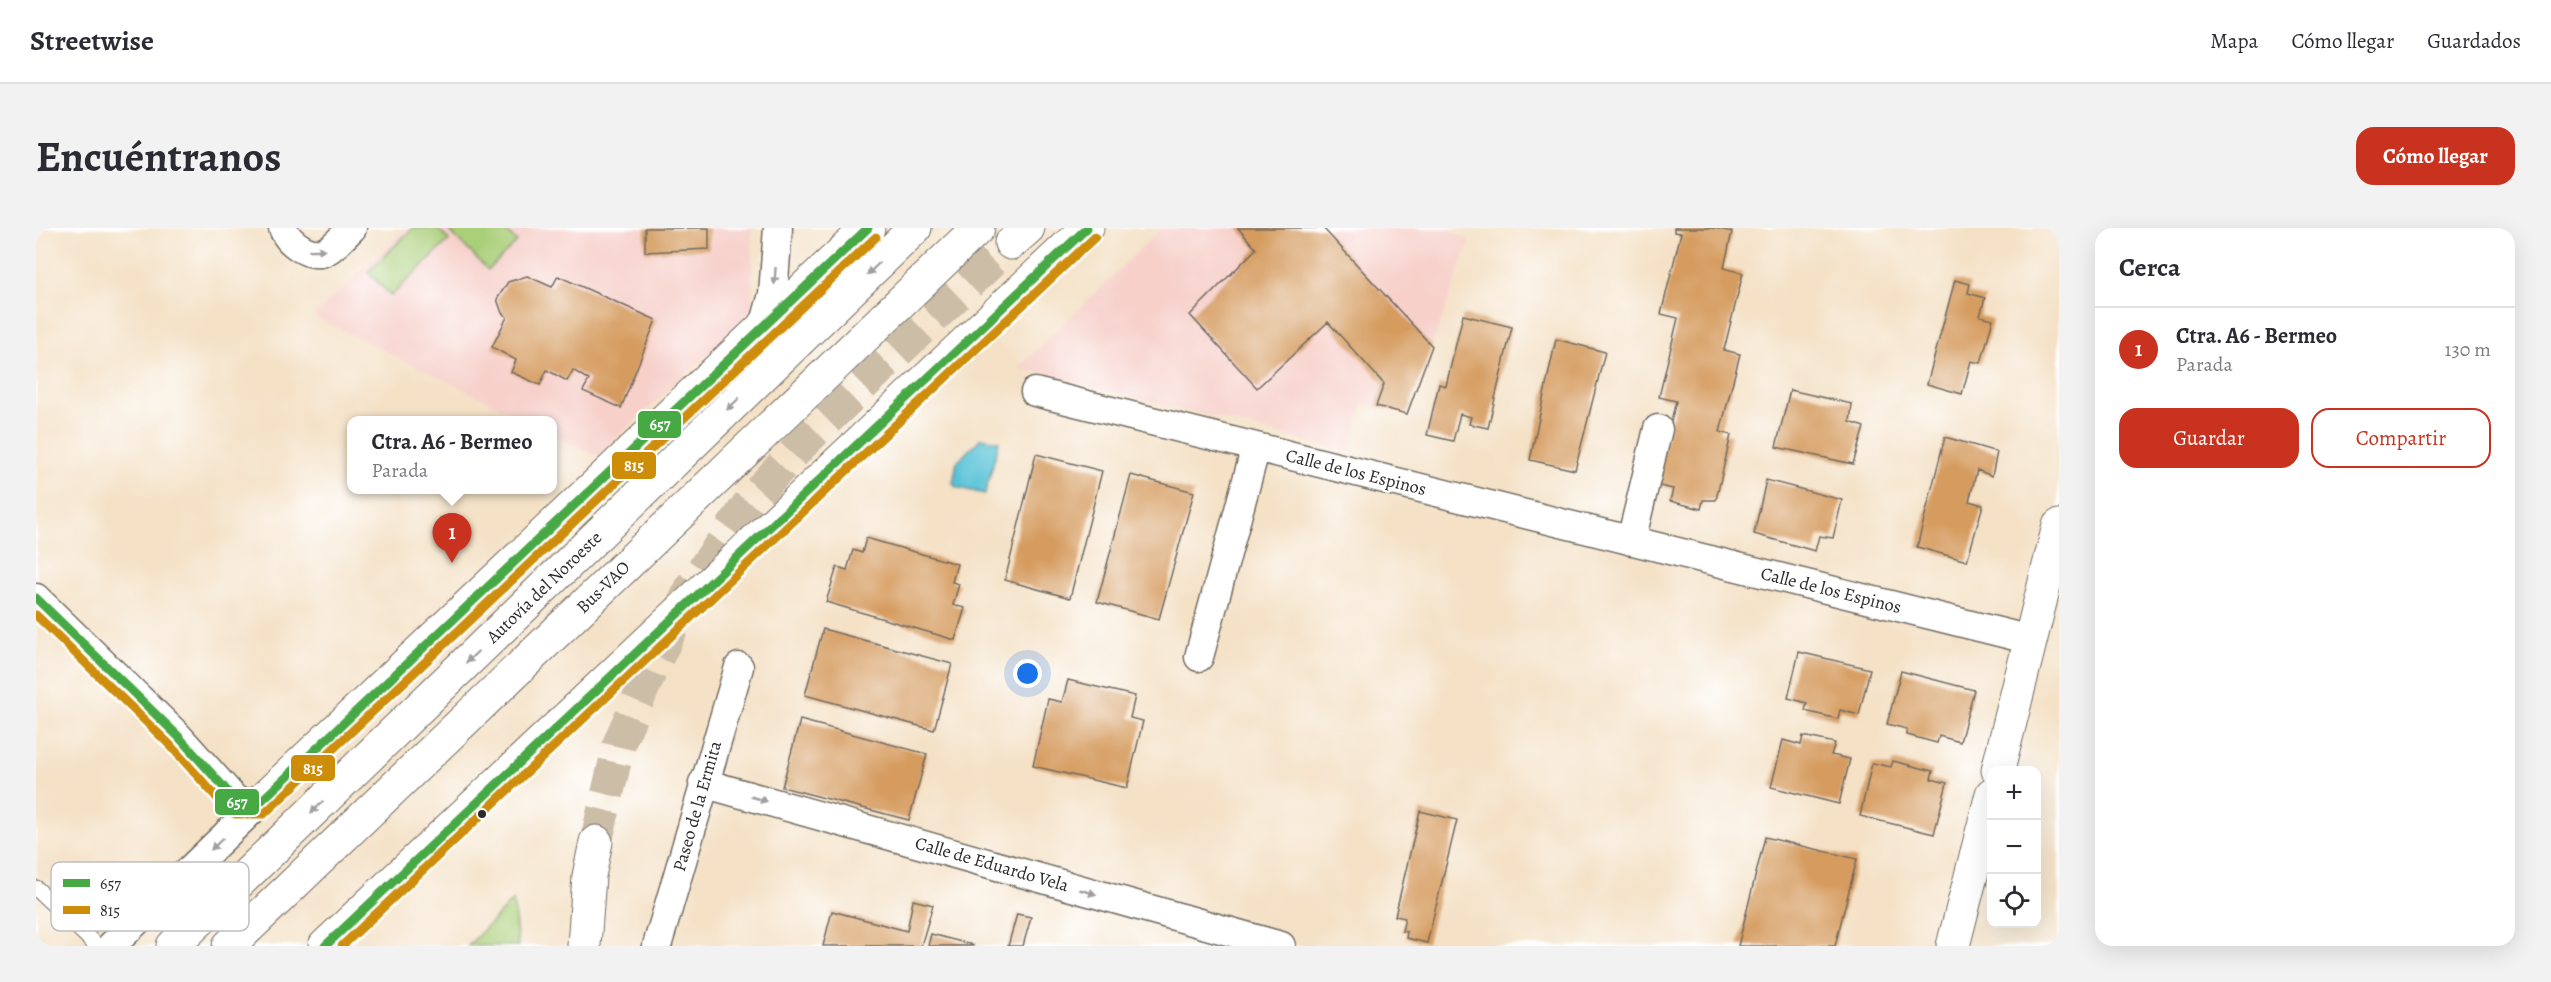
<!DOCTYPE html>
<html lang="es">
<meta charset="utf-8">
<style>
body{margin:0;font-family:Alegreya,serif;background:#f2f2f3;color:#2b2b33}
.controls{position:absolute;right:18px;bottom:18px;display:grid;overflow:hidden;border-radius:12px;box-shadow:0 6px 24px #0002}
.controls button{width:54px;height:54px;display:grid;place-items:center;padding:0;border:0;border-bottom:2px solid #e1e1e2;background:#fff;color:#2b2b33;font:30px sans-serif}
.you{position:absolute;left:992px;top:446px;width:21px;height:21px;margin:-15px;border:4px solid #fff;border-radius:50%;background:#1a73e8;box-shadow:0 0 0 9px #1a73e833}
.badge{display:grid;place-items:center;width:39px;height:39px;border-radius:50%;background:#c8321e;color:#fff;font-size:20px;font-weight:700}
.pin{position:absolute;translate:-50% -50px;filter:drop-shadow(0 2px 3px #0008)}
.pin::after{content:'';position:absolute;top:32px;width:21px;height:18px;background:inherit;clip-path:polygon(0 0,100% 0,50% 100%)}
.popup{position:absolute;left:311px;top:188px;width:210px;height:78px;box-sizing:border-box;display:grid;place-content:center;border-radius:12px;background:#fff;filter:drop-shadow(0 2px 4px #0005);font-size:20px;white-space:nowrap;color:#7c7c81}
.popup b{font-size:22px;color:#2b2b33}
.popup::after{content:'';position:absolute;left:50%;top:100%;margin-left:-12px;border:12px solid transparent;border-top-color:#fff}
.list{margin:0;padding:0;list-style:none}
h2{display:flex;justify-content:space-between;align-items:center;height:78px;margin:0;padding:0 24px;font-size:26px}
h2 small{font-size:20px;font-weight:400;color:#7c7c81}
.list li{display:grid;grid-template-columns:39px 1fr auto;gap:18px;align-items:center;box-sizing:border-box;height:84px;padding:0 24px;border-top:2px solid #e1e1e2}
.list b{display:block;font-size:22px;white-space:nowrap}
.list p{margin:0;font-size:20px;white-space:nowrap;color:#7c7c81}
.list em{font-size:20px;font-style:normal;color:#7c7c81}
.actions{display:flex;gap:12px;padding:18px 24px}
.actions a{flex:1;padding:14px 0;border:2px solid #c8321e;border-radius:18px;text-align:center;font-size:21px;color:#c8321e}
.actions .main{background:#c8321e;color:#fff}
.icon{flex:none;width:33px;height:33px;fill:none;stroke:currentColor;stroke-width:2;stroke-linecap:round;stroke-linejoin:round}
.map{position:relative;flex:none;width:2023px;height:718px;overflow:hidden;border-radius:18px}
header{display:flex;align-items:center;gap:36px;box-sizing:border-box;height:84px;padding:0 30px;background:#fff;border-bottom:2px solid #e1e1e2}
header strong{font-size:28px}
nav{display:flex;gap:33px;margin-inline-start:auto;font-size:21px}
.intro{display:flex;align-items:center;justify-content:space-between;box-sizing:border-box;height:144px;padding:0 36px}
h1{margin:0;font-size:42px}
.button{padding:15px 27px;border-radius:18px;background:#c8321e;color:#fff;font-size:21px;font-weight:700}
main{display:flex;gap:36px;padding:0 36px}
aside{flex:1;background:#fff;border-radius:18px;box-shadow:0 6px 24px #0002}
.map>svg:first-child{display:block}
</style>
<header>
<strong>Streetwise</strong>
<nav><a>Mapa</a><a>Cómo llegar</a><a>Guardados</a></nav>
</header>
<div class="intro"><h1>Encuéntranos</h1><a class="button">Cómo llegar</a></div>
<main>
<div class="map">
<svg width="2023" height="718" viewBox="0 0 2023 718">
<rect width="100%" height="100%" fill="#fff"/>
<filter id="ink" filterUnits="userSpaceOnUse"><feTurbulence type="fractalNoise" baseFrequency=".0167" numOctaves="2"/><feDisplacementMap in="SourceGraphic" scale="12" xChannelSelector="R" yChannelSelector="G"/><feConvolveMatrix kernelMatrix="1 2 1 2 8 2 1 2 1" color-interpolation-filters="sRGB"/></filter>
<filter id="wash" filterUnits="userSpaceOnUse"><feTurbulence type="fractalNoise" baseFrequency=".008" numOctaves="4" result="noise"/><feDisplacementMap in="SourceGraphic" scale="24" xChannelSelector="R" yChannelSelector="G"/><feGaussianBlur stdDeviation="1.35" result="paint"/><feColorMatrix in="noise" values="0 0 0 0 0 0 0 0 0 0 0 0 0 0 0 0 0 1.4 0 .05"/><feComposite in="paint" operator="in"/></filter>
<g filter="url(#wash)">
<rect width="100%" height="100%" fill="#f4e1c6"/>
<path fill="#f7d0ca" fill-rule="evenodd" d="M 370,0 L 377,0 L 332,44 L 412,12 L 401,0 L 411,0 L 452,42 L 481,14 L 467,0 L 609,0 L 609,24 L 673,21 L 673,0 L 716,0 L 716,85 L 561,228 L 517,206 L 516,192 L 490,192 L 278,88 ZM 491,48 L 516,59 L 523,48 L 620,92 L 585,180 L 548,163 L 553,152 L 537,142 L 531,153 L 511,142 L 504,157 L 476,144 L 480,132 L 471,89 L 466,85 L 461,71 L 472,54 Z
M 1126,0 L 1410,0 L 1434,12 L 1371,186 L 1327,175 L 1313,224 L 982,140 Z"/>
<path fill="#aacf79" stroke="#6a7d52" stroke-width="1.5" d="M 377,0 L 401,0 L 413,12 L 355,68 L 332,44 Z
M 411,0 L 467,0 L 481,14 L 452,42 Z
M 477,672 L 482,718 L 432,718 Z"/>
<path fill="#5ac3d7" stroke="#427781" stroke-width="1.5" d="M 945,210 L 963,213 L 949,266 L 920,259 L 917,255 L 921,234 Z"/>
<g id="blocks">
<path fill="#d59b5e" d="M 609,0 L 673,0 L 673,21 L 609,24 Z
M 1202,0 L 1287,0 L 1396,118 L 1371,186 L 1340,178 L 1348,156 L 1292,94 L 1221,160 L 1154,87 L 1220,21 Z
M 1638,0 L 1679,0 L 1696,4 L 1688,40 L 1707,45 L 1688,122 L 1704,126 L 1684,204 L 1695,207 L 1680,272 L 1667,272 L 1665,281 L 1634,273 L 1637,261 L 1619,257 L 1640,173 L 1623,169 L 1642,90 L 1625,86 L 1645,5 L 1638,4 Z
M 491,48 L 516,59 L 522,48 L 620,92 L 585,180 L 547,163 L 553,152 L 537,142 L 531,153 L 511,142 L 504,157 L 475,144 L 480,132 L 456,119 L 471,89 L 466,85 L 461,71 L 472,54 Z
M 1919,52 L 1934,56 L 1932,65 L 1949,70 L 1944,88 L 1957,91 L 1945,135 L 1935,133 L 1926,166 L 1891,156 Z
M 1427,87 L 1476,99 L 1452,200 L 1433,196 L 1435,189 L 1424,186 L 1417,213 L 1391,207 L 1403,156 L 1410,158 Z
M 1520,111 L 1569,124 L 1539,242 L 1494,232 Z
M 1754,162 L 1816,176 L 1814,194 L 1828,199 L 1817,236 L 1740,219 Z
M 1909,209 L 1961,224 L 1956,248 L 1941,242 L 1933,273 L 1947,277 L 1931,333 L 1881,319 Z
M 1000,226 L 1066,243 L 1034,370 L 969,352 Z
M 1095,247 L 1158,264 L 1123,391 L 1061,374 Z
M 1730,252 L 1806,272 L 1797,310 L 1783,308 L 1779,323 L 1718,306 Z
M 830,310 L 921,336 L 916,354 L 923,356 L 917,377 L 929,380 L 919,412 L 790,374 L 801,339 L 811,342 L 817,322 L 826,325 Z
M 787,401 L 916,436 L 898,502 L 769,467 Z
M 1763,424 L 1834,441 L 1823,487 L 1804,482 L 1802,491 L 1769,483 L 1771,475 L 1752,470 Z
M 1865,443 L 1938,462 L 1924,514 L 1903,508 L 1901,515 L 1871,507 L 1871,501 L 1851,496 Z
M 1032,452 L 1099,468 L 1094,490 L 1107,493 L 1091,560 L 997,538 L 1012,471 L 1026,474 Z
M 764,492 L 891,526 L 873,592 L 746,559 Z
M 1767,508 L 1799,515 L 1795,527 L 1814,531 L 1803,576 L 1735,559 L 1747,512 L 1765,517 Z
M 1857,533 L 1897,543 L 1895,551 L 1911,555 L 1898,606 L 1824,588 L 1836,535 L 1855,539 Z
M 1384,583 L 1421,592 L 1391,715 L 1370,710 L 1371,704 L 1366,703 L 1369,690 L 1359,688 Z
M 1729,609 L 1821,631 L 1799,718 L 1702,718 Z
M 877,672 L 897,677 L 885,718 L 787,718 L 796,683 L 871,703 Z
M 981,686 L 995,689 L 987,718 L 972,718 Z
M 895,706 L 937,717 L 937,718 L 892,718 Z"/>
</g>
</g>
<g filter="url(#ink)">
<use href="#blocks" fill-opacity="0" stroke="#716b61" stroke-width="1.5"/>
<g fill="none" stroke-linecap="round" stroke-linejoin="round">
<path stroke="#ccbda7" stroke-width="33" stroke-dasharray="33 16" stroke-linecap="butt" d="M 560,614 L 584,513 L 613,447 L 657,356 L 718,268 L 767,215 L 975,15"/>
<defs>
<path id="lane" d="M 0,660 L 61,718"/>
<path id="street" d="M 247,0 C 252,15 275,31 290,23 C 300,18 308,7 316,0
M 729,95 L 737,66 L 742,0
M 999,164 L 1995,412
M 1595,313 L 1622,201
M 0,370 L 142,508 L 201,574 L 223,575
M 1163,429 L 1220,219
M 667,555 L 1245,718
M 75,718 L 223,575
M 621,718 L 703,439"/>
<path id="secondary" d="M 1962,542 L 2023,298
M 1917,718 L 1956,566"/>
<path id="highway" d="M 975,15 L 992,0
M 223,575 L 832,0
M 137,718 L 879,0
M 193,718 L 942,0
M 289,718 L 1051,0
M 548,718 L 553,648 L 560,614"/>
</defs>
<use href="#lane" stroke="#716b61" stroke-width="17"/>
<use href="#street" stroke="#716b61" stroke-width="31"/>
<use href="#secondary" stroke="#716b61" stroke-width="35"/>
<use href="#highway" stroke="#716b61" stroke-width="35"/>
<use href="#lane" stroke="#fff" stroke-width="15"/>
<use href="#street" stroke="#fff" stroke-width="28"/>
<use href="#secondary" stroke="#fff" stroke-width="33"/>
<use href="#highway" stroke="#fff" stroke-width="33"/>
<defs>
<path id="bus-1" d="M 0,370 L 142,508 L 201,574 L 223,575 L 832,0
M 289,718 L 1051,0"/>
<path id="bus-2" d="M 0,387 L 133,516 L 193,583 L 200,586 L 228,586 L 840,9
M 306,718 L 1059,9"/>
</defs>
<use href="#bus-1" stroke="#fff" stroke-width="14"/>
<use href="#bus-2" stroke="#fff" stroke-width="14"/>
<use href="#bus-1" stroke="#47a944" stroke-width="9"/>
<use href="#bus-2" stroke="#ce8d09" stroke-width="9"/>
</g>
<defs><path id="oneway-solid" d="M-6-.8H1V-3.2L6.5 0L1 3.2V.8H-6Z" transform="scale(1.5)"/></defs>
<g fill="#a0a0a0">
<use href="#oneway-solid" transform="translate(281 22) rotate(-1)"/>
<use href="#oneway-solid" transform="translate(837 41) rotate(136)"/>
<use href="#oneway-solid" transform="translate(739 48) rotate(94)"/>
<use href="#oneway-solid" transform="translate(697 176) rotate(136)"/>
<use href="#oneway-solid" transform="translate(436 429) rotate(136)"/>
<use href="#oneway-solid" transform="translate(723 571) rotate(16)"/>
<use href="#oneway-solid" transform="translate(281 579) rotate(136)"/>
<use href="#oneway-solid" transform="translate(181 616) rotate(136)"/>
<use href="#oneway-solid" transform="translate(1052 664) rotate(16)"/>
</g>
</g>
<circle fill="#2b2b2b" stroke="#fff" stroke-width="2" cx="446" cy="586" r="5"/>
<g text-anchor="middle" dominant-baseline="central" stroke-width="4.5" stroke-linejoin="round" paint-order="stroke">
<g font-size="18" fill="#2b2b2b" stroke="#fff">
<text transform="translate(1320 244) rotate(14)">Calle de los Espinos</text>
<text transform="translate(508 359) rotate(-44)">Autovía del Noroeste</text>
<text transform="translate(567 359) rotate(-44)">Bus-VAO</text>
<text transform="translate(1795 362) rotate(14)">Calle de los Espinos</text>
<text transform="translate(661 578) rotate(-74)">Paseo de la Ermita</text>
<text transform="translate(956 636) rotate(16)">Calle de Eduardo Vela</text>
</g>
</g>
<rect x="15" y="634" width="198" height="69" rx="9" fill="#fff" stroke="#bfbfbf" stroke-width="1.5"/>
<rect x="27" y="651" width="27" height="8" fill="#47a944"/>
<rect x="27" y="678" width="27" height="8" fill="#ce8d09"/>
<g font-size="16" fill="#2b2b2b">
<text x="64" y="661">657</text>
<text x="64" y="688">815</text>
</g>
<g stroke="#fff" stroke-width="2">
<rect x="601" y="182" width="45" height="29" rx="6" fill="#47a944"/>
<rect x="575" y="223" width="46" height="29" rx="6" fill="#ce8d09"/>
<rect x="254" y="526" width="46" height="28" rx="6" fill="#ce8d09"/>
<rect x="178" y="560" width="46" height="28" rx="6" fill="#47a944"/>
</g>
<g font-size="16" text-anchor="middle" font-weight="bold" fill="#fff">
<text x="624" y="202">657</text>
<text x="598" y="243">815</text>
<text x="277" y="546">815</text>
<text x="201" y="580">657</text>
</g>
</svg>
<div class="controls">
<button>+</button>
<button>−</button>
<button><svg class="icon" aria-label="locate" viewBox="0 0 24 24"><circle cx="12" cy="12" r="6"/><path d="M12 2v4M12 18v4M2 12h4M18 12h4"/></svg></button>
</div>
<div class="you"></div>
<div class="pin badge" style="left:416px;top:335px">1</div>
<div class="popup"><b>Ctra. A6 - Bermeo</b>Parada</div>
</div>
<aside>
<h2>Cerca<small></small></h2>
<ul class="list">
<li><span class="badge">1</span><div><b>Ctra. A6 - Bermeo</b><p>Parada</p></div><em>130 m</em></li>
</ul>
<div class="actions"><a class="main">Guardar</a><a>Compartir</a></div>
</aside>
</main>
